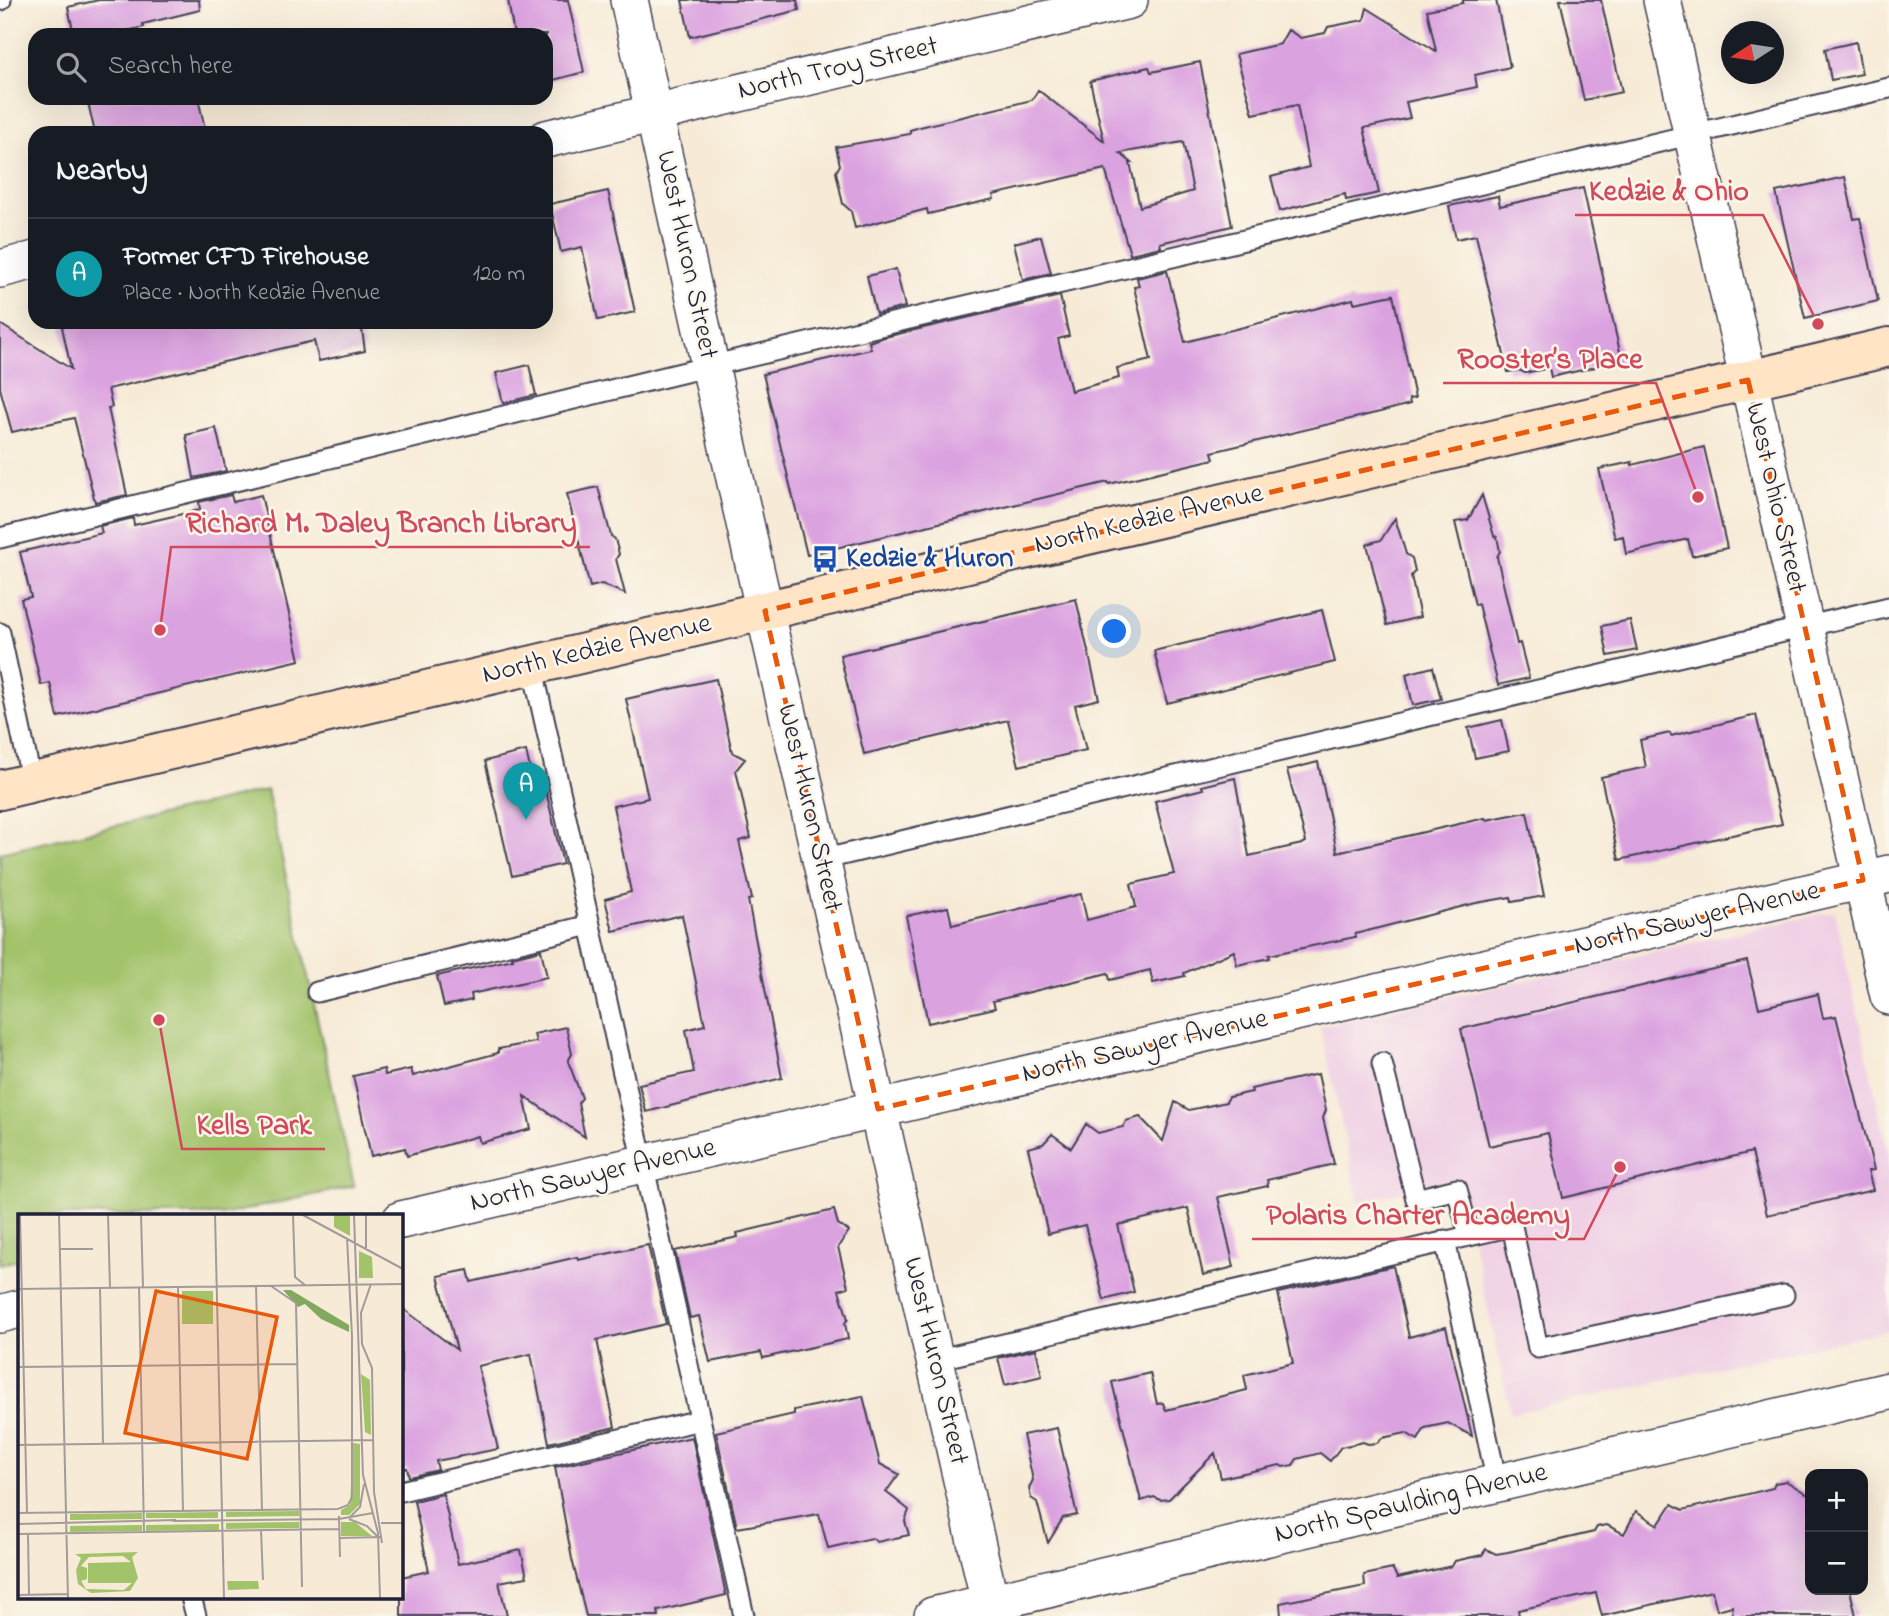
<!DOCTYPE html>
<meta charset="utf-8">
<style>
body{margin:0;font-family:"Indie Flower",sans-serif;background:#242831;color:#f1f3f6}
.controls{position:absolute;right:21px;bottom:21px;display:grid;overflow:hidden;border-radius:14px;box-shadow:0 7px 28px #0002}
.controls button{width:63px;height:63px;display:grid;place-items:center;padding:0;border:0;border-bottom:2px solid #363941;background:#171b24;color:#f1f3f6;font:35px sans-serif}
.compass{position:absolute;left:1721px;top:21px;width:63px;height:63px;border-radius:50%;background:#171b24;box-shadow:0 7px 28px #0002;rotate:258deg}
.you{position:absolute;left:1115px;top:632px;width:24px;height:24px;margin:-18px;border:5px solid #fff;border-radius:50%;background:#1a73e8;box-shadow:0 0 0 10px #1a73e833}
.badge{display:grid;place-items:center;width:46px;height:46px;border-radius:50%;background:#d1495b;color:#fff;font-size:23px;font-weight:700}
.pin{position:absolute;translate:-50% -58px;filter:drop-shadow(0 2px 4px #0008)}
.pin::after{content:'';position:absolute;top:37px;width:24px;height:21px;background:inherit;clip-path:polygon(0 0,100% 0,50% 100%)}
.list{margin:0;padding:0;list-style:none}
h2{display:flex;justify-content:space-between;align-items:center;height:91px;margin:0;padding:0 28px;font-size:30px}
h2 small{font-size:23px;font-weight:400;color:#9ea1a6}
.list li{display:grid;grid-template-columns:46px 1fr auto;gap:21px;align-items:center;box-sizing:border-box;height:112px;padding:0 28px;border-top:2px solid #363941}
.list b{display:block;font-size:26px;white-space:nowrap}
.list p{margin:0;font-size:23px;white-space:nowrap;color:#9ea1a6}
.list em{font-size:23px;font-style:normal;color:#9ea1a6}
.icon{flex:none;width:38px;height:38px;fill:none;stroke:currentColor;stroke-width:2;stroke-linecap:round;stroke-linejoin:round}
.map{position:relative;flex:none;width:1889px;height:1616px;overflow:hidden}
.search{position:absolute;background:#171b24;box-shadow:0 7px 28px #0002;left:28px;top:28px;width:525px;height:77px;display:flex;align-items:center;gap:18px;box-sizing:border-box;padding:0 24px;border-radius:21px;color:#9ea1a6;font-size:26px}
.panel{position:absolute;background:#171b24;box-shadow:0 7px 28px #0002;left:28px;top:126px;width:525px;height:203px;border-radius:21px}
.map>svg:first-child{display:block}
</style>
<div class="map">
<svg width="1889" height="1616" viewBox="0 0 1889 1616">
<rect width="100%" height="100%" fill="#fbf7ec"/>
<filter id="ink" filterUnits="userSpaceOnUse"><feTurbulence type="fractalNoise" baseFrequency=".0143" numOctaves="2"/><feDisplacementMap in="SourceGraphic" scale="14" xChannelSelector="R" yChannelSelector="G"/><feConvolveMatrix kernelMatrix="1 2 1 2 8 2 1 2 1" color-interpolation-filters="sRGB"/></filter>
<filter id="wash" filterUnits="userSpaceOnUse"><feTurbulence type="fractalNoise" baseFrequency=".00686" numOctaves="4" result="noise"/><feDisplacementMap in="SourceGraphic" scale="28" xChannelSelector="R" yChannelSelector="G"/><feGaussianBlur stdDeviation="1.57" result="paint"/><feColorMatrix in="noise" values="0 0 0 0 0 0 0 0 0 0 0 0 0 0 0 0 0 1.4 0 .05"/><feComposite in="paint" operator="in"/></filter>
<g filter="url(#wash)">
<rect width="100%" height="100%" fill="#f7ebd7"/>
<path fill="#f0d0e5" d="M 1835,911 L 1889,1156 L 1889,1330 L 1511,1414 L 1459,1179 L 1359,1201 L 1320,1026 Z"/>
<path fill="#a3c36b" stroke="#627253" stroke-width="2" d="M 267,790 L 354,1186 L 222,1215 L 19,1215 L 19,1260 L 0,1264 L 0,853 Z"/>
<g id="blocks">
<path fill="#dba2e0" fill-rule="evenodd" d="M 99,0 L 199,0 L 200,10 L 143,24 L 144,27 L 110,35 L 74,35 L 68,7 Z
M 508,0 L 568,0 L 584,72 L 546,82 L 546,35 L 514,35 Z
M 682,0 L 797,0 L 799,10 L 690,37 Z
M 1463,0 L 1496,0 L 1510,67 L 1475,75 L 1477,87 L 1406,102 L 1410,118 L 1364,128 L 1379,193 L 1346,200 L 1345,194 L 1280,211 L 1271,177 L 1309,167 L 1297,105 L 1253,114 L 1236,54 L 1280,44 L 1288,30 L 1301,38 L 1325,33 L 1328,27 L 1364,20 L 1367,8 L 1436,51 L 1427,10 L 1463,3 Z
M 1560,0 L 1601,0 L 1622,92 L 1584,100 Z
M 1856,42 L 1862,74 L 1831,80 L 1825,49 Z
M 1200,62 L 1232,226 L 1160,243 L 1161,247 L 1130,254 L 1105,169 L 993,195 L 994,199 L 928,214 L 927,209 L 855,228 L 851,211 L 843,204 L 836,172 L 840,165 L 836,147 L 910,134 L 910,130 L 920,127 L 1032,100 L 1038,90 L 1104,141 L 1090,81 L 1149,67 L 1151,72 ZM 1183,142 L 1193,191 L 1140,207 L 1130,163 L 1132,163 L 1120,153 Z
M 87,98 L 198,98 L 206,133 L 95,133 Z
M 1845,177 L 1854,219 L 1860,218 L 1878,301 L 1805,318 L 1776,192 Z
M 1583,188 L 1622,361 L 1551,377 L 1549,368 L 1525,373 L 1519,370 L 1508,372 L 1476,235 L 1456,239 L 1449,206 L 1498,196 L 1500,206 Z
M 608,191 L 635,312 L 598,320 L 582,247 L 561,252 L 550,204 Z
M 1041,236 L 1051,273 L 1023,280 L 1014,243 Z
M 896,269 L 905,307 L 876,314 L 867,276 Z
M 1167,271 L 1185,342 L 1353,299 L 1354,303 L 1393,295 L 1415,398 L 1409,399 L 1410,404 L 1380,412 L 1212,452 L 1214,459 L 1109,484 L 1108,482 L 807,555 L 763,374 L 871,349 L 869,342 L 881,338 L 1060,296 L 1069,336 L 1058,339 L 1071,391 L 1119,378 L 1117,368 L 1151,360 L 1134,287 L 1139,286 L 1137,278 Z
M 76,322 L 361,322 L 365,351 L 319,361 L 314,341 L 108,389 L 112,407 L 108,408 L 127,495 L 95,502 L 74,418 L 12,432 L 0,388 L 0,324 L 71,369 L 62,327 Z
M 529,365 L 536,395 L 503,403 L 496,373 Z
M 216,428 L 226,471 L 194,478 L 186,435 Z
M 1704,447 L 1727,548 L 1692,556 L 1688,539 L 1626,554 L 1623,536 L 1615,538 L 1599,469 L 1632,462 L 1632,465 Z
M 598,487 L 611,536 L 615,539 L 619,554 L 616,559 L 625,594 L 602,584 L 590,587 L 567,494 Z
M 231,495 L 233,502 L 261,495 L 300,660 L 58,717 L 50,683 L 41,685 L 21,599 L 31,597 L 20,552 L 102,533 L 100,526 L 133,518 L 134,525 L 200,510 L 199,502 Z
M 1482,495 L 1494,536 L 1497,537 L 1500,551 L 1497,557 L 1517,644 L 1520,643 L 1529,678 L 1498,685 L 1478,604 L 1475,605 L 1455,522 L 1468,520 Z
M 1395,518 L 1406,554 L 1412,558 L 1415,571 L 1411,576 L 1420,617 L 1387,625 L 1367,544 L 1381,540 Z
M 1076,599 L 1099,699 L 1075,705 L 1086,750 L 1019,766 L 1008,720 L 864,754 L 840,655 Z
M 1322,610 L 1335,662 L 1167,703 L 1154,651 Z
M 1630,620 L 1637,650 L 1608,656 L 1602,626 Z
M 1433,667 L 1441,699 L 1413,705 L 1406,674 Z
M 716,679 L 732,752 L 745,759 L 736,770 L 751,838 L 739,841 L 752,899 L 748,900 L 782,1078 L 646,1112 L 639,1084 L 694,1072 L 686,1030 L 705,1025 L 682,915 L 613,931 L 605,899 L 631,892 L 613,806 L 648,798 L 626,699 Z
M 1756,715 L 1782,824 L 1619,860 L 1601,777 L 1646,767 L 1640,740 L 1670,733 L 1671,736 Z
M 1502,720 L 1509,751 L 1475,758 L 1468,728 Z
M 526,751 L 532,777 L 542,774 L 563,864 L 512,876 L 485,761 Z
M 1318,762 L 1337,852 L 1485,818 L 1486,820 L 1527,812 L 1544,896 L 1512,902 L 1511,897 L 1476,903 L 1355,934 L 1355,937 L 1269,955 L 1270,958 L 1237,965 L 1234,951 L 1184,973 L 1185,976 L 1153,983 L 1150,970 L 1110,980 L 1108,973 L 993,1001 L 995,1008 L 928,1023 L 906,916 L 948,907 L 952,925 L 1081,894 L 1087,920 L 1136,907 L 1131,884 L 1174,874 L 1155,801 L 1203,789 L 1202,786 L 1235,778 L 1249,856 L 1302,844 L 1306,842 L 1287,770 Z
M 541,950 L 547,977 L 471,994 L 472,1000 L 444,1006 L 437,976 L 513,959 L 512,957 Z
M 1747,961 L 1759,1008 L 1818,994 L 1823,1018 L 1836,1016 L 1874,1170 L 1868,1171 L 1873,1190 L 1767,1215 L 1752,1152 L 1563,1198 L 1548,1133 L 1489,1146 L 1461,1029 Z
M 566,1027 L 572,1054 L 568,1061 L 582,1098 L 578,1103 L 585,1137 L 524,1096 L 531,1129 L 480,1143 L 478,1136 L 407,1156 L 405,1148 L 371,1156 L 353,1076 L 384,1069 L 385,1075 L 411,1069 L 413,1076 L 498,1053 L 498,1049 L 536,1042 L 534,1034 Z
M 1318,1074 L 1326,1110 L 1323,1118 L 1334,1164 L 1267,1180 L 1268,1186 L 1218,1197 L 1234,1267 L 1203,1275 L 1188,1208 L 1118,1225 L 1134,1292 L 1104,1300 L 1085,1225 L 1048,1234 L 1028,1148 L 1043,1144 L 1052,1134 L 1071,1148 L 1086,1124 L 1098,1133 L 1123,1127 L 1126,1121 L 1140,1117 L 1163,1141 L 1175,1102 L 1189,1110 L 1226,1102 L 1229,1097 L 1252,1092 L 1251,1089 Z
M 834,1210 L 838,1224 L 849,1231 L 838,1247 L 848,1287 L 839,1290 L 848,1319 L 845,1323 L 848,1339 L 763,1358 L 761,1352 L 710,1362 L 699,1316 L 690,1318 L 675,1251 L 738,1237 L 737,1233 Z
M 648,1245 L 666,1324 L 597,1340 L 615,1427 L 549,1443 L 531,1354 L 478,1366 L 498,1449 L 436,1461 L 438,1470 L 409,1477 L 407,1468 L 401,1469 L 401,1307 L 457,1350 L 438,1276 L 468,1270 L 471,1282 L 577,1257 L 578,1260 Z
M 1393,1266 L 1409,1337 L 1446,1327 L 1472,1436 L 1448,1423 L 1425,1428 L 1418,1440 L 1406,1433 L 1382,1438 L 1377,1443 L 1368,1444 L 1363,1442 L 1341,1447 L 1330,1461 L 1320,1453 L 1297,1459 L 1293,1465 L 1283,1467 L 1280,1465 L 1221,1478 L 1215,1453 L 1169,1499 L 1160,1500 L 1154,1497 L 1141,1501 L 1112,1382 L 1150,1373 L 1157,1404 L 1163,1403 L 1166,1410 L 1247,1390 L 1244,1375 L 1293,1363 L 1278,1293 Z
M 1036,1349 L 1042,1376 L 1005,1385 L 998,1358 Z
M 863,1396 L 880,1464 L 899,1474 L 886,1492 L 909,1510 L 905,1521 L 909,1535 L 877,1542 L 872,1538 L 828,1548 L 819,1514 L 737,1528 L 716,1432 L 794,1414 L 794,1410 Z
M 1057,1428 L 1077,1515 L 1063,1518 L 1048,1543 L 1037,1502 L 1031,1498 L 1029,1488 L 1033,1480 L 1023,1435 Z
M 692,1437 L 726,1595 L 658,1611 L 659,1616 L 586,1616 L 572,1559 L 555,1467 Z
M 1786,1481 L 1810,1496 L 1810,1590 L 1850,1590 L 1856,1616 L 1733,1616 L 1732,1606 L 1717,1610 L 1712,1591 L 1602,1616 L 1596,1593 L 1518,1610 L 1519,1616 L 1281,1616 L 1280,1603 L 1365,1586 L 1364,1575 L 1393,1569 L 1397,1578 L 1452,1566 L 1455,1561 L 1482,1555 L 1486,1549 L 1496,1554 L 1508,1552 L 1594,1532 L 1597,1527 L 1607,1525 L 1624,1534 L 1636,1511 L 1658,1525 L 1672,1504 L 1683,1510 L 1773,1488 L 1775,1483 Z
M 443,1494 L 458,1564 L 521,1550 L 527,1577 L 499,1582 L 507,1616 L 401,1616 L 401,1577 L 429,1571 L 414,1501 Z"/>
</g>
</g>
<g filter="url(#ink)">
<use href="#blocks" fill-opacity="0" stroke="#424052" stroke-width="2"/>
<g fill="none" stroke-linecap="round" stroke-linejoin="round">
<defs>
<path id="service" d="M 0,0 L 1,0
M 0,538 L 710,366 L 1889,88
M 0,633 L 32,783
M 532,665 L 744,1616
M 821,860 L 1889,607
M 317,992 L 590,925
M 1382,1063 L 1416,1199 L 1457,1189 L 1469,1235
M 1445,1240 L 1497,1483
M 935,1360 L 1512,1226 L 1538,1348 L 1784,1295
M 401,1491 L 700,1420
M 191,1597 L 196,1616"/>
<path id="minor" d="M 629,0 L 756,573 L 993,1616
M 1662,0 L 1889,996
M 546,139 L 1129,0
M 0,269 L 35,260
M 401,1220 L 1889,874
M 0,1314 L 19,1309
M 933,1616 L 1889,1391"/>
<path id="secondary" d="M 0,790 L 1889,347"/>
</defs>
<use href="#service" stroke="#424052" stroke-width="23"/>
<use href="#minor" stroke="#424052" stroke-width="40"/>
<use href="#secondary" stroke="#424052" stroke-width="42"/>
<use href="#service" stroke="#fff" stroke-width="19"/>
<use href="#minor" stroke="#fff" stroke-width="37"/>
<use href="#secondary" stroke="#ffe4c6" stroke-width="38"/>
</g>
</g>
<path fill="none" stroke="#e8590c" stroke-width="5" stroke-dasharray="14 9" stroke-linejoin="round" d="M 1748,380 L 1863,880 L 878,1109 L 765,611 Z"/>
<defs>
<symbol id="bus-bare" viewBox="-9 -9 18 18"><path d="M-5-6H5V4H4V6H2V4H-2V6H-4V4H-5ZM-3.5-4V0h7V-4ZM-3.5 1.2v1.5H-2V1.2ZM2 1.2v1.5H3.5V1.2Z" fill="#1a4fb4" stroke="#fbf7ec" stroke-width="2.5" paint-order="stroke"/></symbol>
</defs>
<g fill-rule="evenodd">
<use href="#bus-bare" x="806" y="540" width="38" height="38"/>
</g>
<g text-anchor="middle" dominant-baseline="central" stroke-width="5" stroke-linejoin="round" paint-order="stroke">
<g font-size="28" fill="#22223b" stroke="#fbf7ec">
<text transform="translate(838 69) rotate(-13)">North Troy Street</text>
<text transform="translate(686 255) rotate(78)">West Huron Street</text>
<text transform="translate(1775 498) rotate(77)">West Ohio Street</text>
<text transform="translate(1149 520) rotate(-13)">North Kedzie Avenue</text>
<text transform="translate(597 650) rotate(-13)">North Kedzie Avenue</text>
<text transform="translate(809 808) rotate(77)">West Huron Street</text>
<text transform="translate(1697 919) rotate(-13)">North Sawyer Avenue</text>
<text transform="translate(1145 1047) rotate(-13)">North Sawyer Avenue</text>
<text transform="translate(593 1176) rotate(-13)">North Sawyer Avenue</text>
<text transform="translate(935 1361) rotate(77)">West Huron Street</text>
<text transform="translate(1411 1504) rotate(-13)">North Spaulding Avenue</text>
</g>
<g font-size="28" font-weight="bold" fill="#164399" stroke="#fbf7ec" text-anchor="start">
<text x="846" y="559">Kedzie &amp; Huron</text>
</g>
</g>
<g transform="translate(18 1214)">
<rect width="385" height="385" fill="#f7ebd7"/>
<path d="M 316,0 L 332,0 L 332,22 L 316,13 ZM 341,37 L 354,43 L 355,64 L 341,64 ZM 164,77 L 195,77 L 195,110 L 164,110 ZM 343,160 L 352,166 L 353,221 L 347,218 ZM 335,229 L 342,230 L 342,290 L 331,301 L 323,301 L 323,296 L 332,291 ZM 281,297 L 281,302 L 208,303 L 208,298 ZM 200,298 L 200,304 L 128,304 L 128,299 ZM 124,299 L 124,305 L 52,306 L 52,300 ZM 281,308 L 281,314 L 208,315 L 208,309 ZM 323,308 L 337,308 L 354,322 L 323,322 ZM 201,310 L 201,316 L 128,317 L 128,311 ZM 124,311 L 124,317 L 52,318 L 52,312 ZM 120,338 L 114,343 L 120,364 L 112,377 L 73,379 L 60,370 L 58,356 L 63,344 L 57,340 ZM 71,343 L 105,342 L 113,348 L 70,349 L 70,369 L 114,369 L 106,376 L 68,375 L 63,367 L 69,365 L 69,354 L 63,352 ZM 209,367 L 240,367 L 241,375 L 210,376 Z" fill="#a3c36b" fill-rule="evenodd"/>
<path d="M 265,76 L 273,76 L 331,111 L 331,118 L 303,105 L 287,90 L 280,93 Z" fill="#82a95f"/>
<path fill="none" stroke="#a29b99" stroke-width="2" d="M 2,0 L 9,299M 41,0 L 50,385M 90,0 L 92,74M 123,0 L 125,73M 197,0 L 206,385M 275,0 L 277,63 L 287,71M 283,0 L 385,55M 336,0 L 345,261 L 360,319 L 362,385M 348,0 L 348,35M 42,35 L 75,35M 353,70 L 343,99 L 344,130 L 354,154 L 356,278 L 364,329M 238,72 L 244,296M 253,72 L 278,89 L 284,373M 121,73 L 126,318M 160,73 L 165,297M 82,74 L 85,230M 0,75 L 385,70M 0,153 L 279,150M 0,231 L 356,226M 0,299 L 320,295 L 330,291 L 334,283 L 334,122 L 329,24M 321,302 L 322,343M 332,303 L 342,293 L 346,270M 331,305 L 349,312 L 360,323M 155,307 L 321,305 L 355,299M 363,309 L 385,309M 0,310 L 158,306M 243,316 L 245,366M 0,320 L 321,315M 10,320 L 11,381M 321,324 L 364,323M 0,381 L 50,380"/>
<path fill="#e8590c" fill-opacity="0.15" stroke="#e8590c" stroke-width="3.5" d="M 138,77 L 259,103 L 229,245 L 107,219 Z"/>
<rect width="385" height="385" fill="none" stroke="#22223b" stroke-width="3.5"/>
</g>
<path fill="none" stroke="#d1495b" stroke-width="2.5" d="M1818 324L1763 215H1575M1698 497L1656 383H1443M160 630L171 547H590M159 1020L182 1149H325M1620 1167L1584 1239H1252"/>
<g fill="#d1495b" stroke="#fbf7ec" stroke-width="2.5">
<circle cx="1818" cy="324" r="7"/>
<circle cx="1698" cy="497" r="7"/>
<circle cx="160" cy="630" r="7"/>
<circle cx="159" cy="1020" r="7"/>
<circle cx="1620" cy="1167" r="7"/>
</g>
<g font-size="30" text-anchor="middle" font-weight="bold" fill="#d1495b" stroke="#fbf7ec" stroke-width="5" stroke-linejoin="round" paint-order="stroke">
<text x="1669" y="200">Kedzie &amp; Ohio</text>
<text x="1550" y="368">Rooster’s Place</text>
<text x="381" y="532">Richard M. Daley Branch Library</text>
<text x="254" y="1134">Kells Park</text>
<text x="1418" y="1224">Polaris Charter Academy</text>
</g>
</svg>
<div class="controls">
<button>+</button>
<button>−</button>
</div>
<svg class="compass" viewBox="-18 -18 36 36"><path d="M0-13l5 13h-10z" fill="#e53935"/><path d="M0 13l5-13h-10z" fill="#9ea1a6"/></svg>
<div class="you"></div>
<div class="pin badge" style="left:526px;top:820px;background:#0f9aa8">A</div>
<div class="search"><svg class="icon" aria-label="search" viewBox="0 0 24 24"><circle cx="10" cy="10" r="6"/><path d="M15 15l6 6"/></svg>Search here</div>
<section class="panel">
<h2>Nearby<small></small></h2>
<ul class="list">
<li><span class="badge" style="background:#0f9aa8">A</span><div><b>Former CFD Firehouse</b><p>Place · North Kedzie Avenue</p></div><em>120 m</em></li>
</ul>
</section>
</div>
